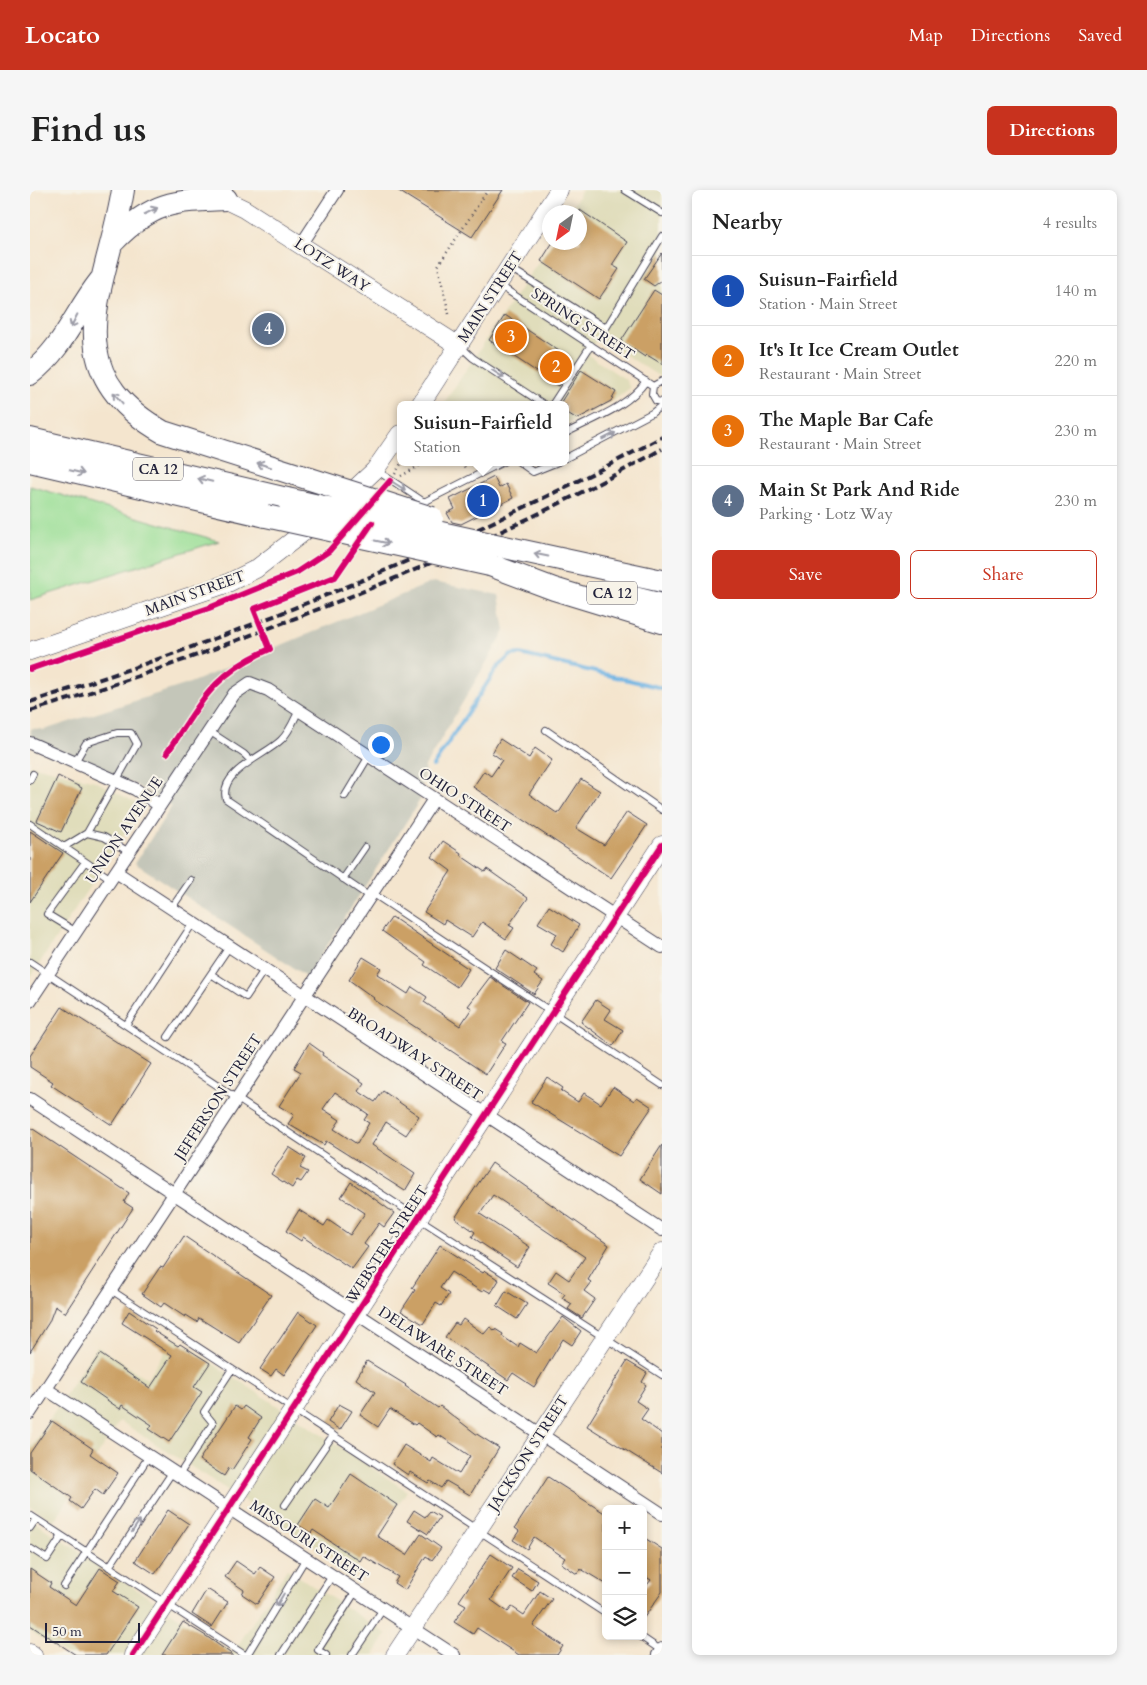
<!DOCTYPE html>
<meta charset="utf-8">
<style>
body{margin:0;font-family:Cardo,serif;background:#f6f6f6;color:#222}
.controls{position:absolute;right:15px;bottom:15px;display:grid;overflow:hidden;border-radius:8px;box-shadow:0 2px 8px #0003}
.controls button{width:45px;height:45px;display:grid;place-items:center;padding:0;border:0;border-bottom:1px solid #e0e0e0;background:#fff;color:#222;font:25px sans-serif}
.compass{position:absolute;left:512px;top:15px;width:45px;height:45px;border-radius:50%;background:#fff;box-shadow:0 2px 8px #0003;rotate:213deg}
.scale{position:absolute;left:15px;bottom:12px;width:95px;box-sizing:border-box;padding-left:5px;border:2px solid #22223b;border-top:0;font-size:14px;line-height:18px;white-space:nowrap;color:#22223b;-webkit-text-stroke:4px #f7f3e8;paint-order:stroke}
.you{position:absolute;left:350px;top:554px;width:18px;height:18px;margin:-12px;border:4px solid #fff;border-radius:50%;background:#1a73e8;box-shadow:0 0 0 8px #1a73e833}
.badge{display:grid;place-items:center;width:32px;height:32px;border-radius:50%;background:#c8321e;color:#fff;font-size:16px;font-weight:700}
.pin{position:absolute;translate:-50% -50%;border:2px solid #fff;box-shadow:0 1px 5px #0006}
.popup{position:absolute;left:367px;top:211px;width:172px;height:65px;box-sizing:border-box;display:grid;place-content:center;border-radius:8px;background:#fff;filter:drop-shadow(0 1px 4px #0005);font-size:16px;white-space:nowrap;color:#767676}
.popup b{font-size:19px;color:#222}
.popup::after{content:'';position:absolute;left:50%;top:100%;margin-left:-10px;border:10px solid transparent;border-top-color:#fff}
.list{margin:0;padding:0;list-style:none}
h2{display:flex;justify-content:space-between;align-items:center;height:65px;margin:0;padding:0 20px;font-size:21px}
h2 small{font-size:16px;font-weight:400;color:#767676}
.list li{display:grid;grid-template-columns:32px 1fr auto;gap:15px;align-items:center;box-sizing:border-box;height:70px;padding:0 20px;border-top:1px solid #e0e0e0}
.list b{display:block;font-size:19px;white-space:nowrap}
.list p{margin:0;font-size:16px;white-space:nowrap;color:#767676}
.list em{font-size:16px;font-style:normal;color:#767676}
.actions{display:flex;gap:10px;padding:15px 20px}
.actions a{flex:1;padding:11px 0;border:1px solid #c8321e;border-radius:8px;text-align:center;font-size:18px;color:#c8321e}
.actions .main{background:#c8321e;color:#fff}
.icon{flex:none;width:28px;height:28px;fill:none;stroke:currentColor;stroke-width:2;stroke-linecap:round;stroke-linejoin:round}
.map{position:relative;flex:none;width:632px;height:1465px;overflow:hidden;border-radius:8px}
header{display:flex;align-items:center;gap:30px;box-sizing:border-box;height:70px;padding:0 25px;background:#c8321e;color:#fff}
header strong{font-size:24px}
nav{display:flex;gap:28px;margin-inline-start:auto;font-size:18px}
.intro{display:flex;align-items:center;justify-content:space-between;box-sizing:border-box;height:120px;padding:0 30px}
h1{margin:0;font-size:35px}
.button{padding:12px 22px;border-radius:8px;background:#c8321e;color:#fff;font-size:18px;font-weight:700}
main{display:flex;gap:30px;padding:0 30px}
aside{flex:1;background:#fff;border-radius:8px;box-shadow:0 2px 8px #0003}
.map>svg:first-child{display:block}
</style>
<header>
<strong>Locato</strong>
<nav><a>Map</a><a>Directions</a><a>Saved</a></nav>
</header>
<div class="intro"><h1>Find us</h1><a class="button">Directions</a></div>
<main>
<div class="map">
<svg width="632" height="1465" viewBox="0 0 632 1465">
<rect width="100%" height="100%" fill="#f7f3e8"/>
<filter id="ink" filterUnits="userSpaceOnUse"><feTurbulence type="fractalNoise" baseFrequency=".02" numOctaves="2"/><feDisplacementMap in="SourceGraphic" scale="10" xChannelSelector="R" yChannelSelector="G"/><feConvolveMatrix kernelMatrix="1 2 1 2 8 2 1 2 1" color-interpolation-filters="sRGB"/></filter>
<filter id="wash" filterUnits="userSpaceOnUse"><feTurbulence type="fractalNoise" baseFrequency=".0096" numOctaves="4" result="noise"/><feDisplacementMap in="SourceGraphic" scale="20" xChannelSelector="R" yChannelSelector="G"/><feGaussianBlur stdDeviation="1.12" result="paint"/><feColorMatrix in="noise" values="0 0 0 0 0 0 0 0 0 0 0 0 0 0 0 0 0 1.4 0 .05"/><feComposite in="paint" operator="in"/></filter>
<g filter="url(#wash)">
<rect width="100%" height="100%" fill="#f4e5ce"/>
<path fill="#e0ddbb" d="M 552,0 L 632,0 L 632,185 L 630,187 L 568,147 L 558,165 L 595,189 L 600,198 L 584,210 L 536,234 L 536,215 L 417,215 L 414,213 L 521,53 L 550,52 L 550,22 L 539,22 Z
M 0,575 L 65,591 L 112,616 L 0,788 Z
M 144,1148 L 377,1301 L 324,1381 L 90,1231 L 24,1331 L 0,1316 L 0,1259 L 67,1156 L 117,1189 Z
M 0,1329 L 203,1463 L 257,1379 L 357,1444 L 344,1465 L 37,1465 L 0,1441 Z"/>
<path fill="#c4c6b9" d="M 403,392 L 469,405 L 475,441 L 395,576 L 390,610 L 277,787 L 105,673 L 142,616 L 104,594 L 0,554 L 1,538 L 14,540 L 155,495 Z"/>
<path fill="#9bdf97" stroke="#5e8069" d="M 0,296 L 189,351 L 0,410 Z"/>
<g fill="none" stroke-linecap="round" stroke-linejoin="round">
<path stroke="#6db2e3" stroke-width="4" d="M 403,576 L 467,478 L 481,465 L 490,464 L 632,498"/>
</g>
<g id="blocks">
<path fill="#cba065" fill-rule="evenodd" d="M 367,0 L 473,0 L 442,47 Z
M 550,20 L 597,52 L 582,75 L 589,79 L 569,109 L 511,71 L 523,52 L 550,52 Z
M 632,63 L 632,90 L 624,96 L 614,89 Z
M 624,100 L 632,105 L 632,174 L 617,165 L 615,167 L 591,151 Z
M 475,125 L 541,169 L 539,172 L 543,174 L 528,196 L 459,150 Z
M 551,180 L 586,202 L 581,211 L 547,229 L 536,222 L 536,215 L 529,215 Z
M 464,287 L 469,298 L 476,294 L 483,308 L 431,334 L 422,332 L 417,323 L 425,319 L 420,309 Z
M 470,549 L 499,568 L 505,558 L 522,570 L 499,604 L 528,624 L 551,589 L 570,601 L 546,638 L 574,655 L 597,622 L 617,635 L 581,688 L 443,597 L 454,581 L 461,586 L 472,570 L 462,563 Z
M 28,586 L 52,598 L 31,642 L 7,631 Z
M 0,641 L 33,663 L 0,712 Z
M 413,651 L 431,663 L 430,665 L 455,682 L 457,679 L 498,708 L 479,735 L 484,738 L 476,749 L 452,732 L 442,747 L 415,730 L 413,734 L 394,722 L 421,681 L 402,667 Z
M 519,716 L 549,735 L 533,762 L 521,754 L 527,744 L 508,733 Z
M 362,727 L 439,779 L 427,797 L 394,775 L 396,772 L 352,741 Z
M 476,760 L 507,781 L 504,785 L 513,791 L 504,804 L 465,778 Z
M 333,767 L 351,778 L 347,784 L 378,804 L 382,797 L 397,807 L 394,812 L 430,836 L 442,818 L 438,816 L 460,787 L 498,812 L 472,851 L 476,853 L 456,884 L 343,809 L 344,808 L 319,790 Z
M 566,810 L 581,820 L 575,829 L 593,840 L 583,856 L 551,832 Z
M 32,817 L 121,874 L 82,935 L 21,895 L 23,892 L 0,877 L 0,866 Z
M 279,853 L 293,863 L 292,865 L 334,893 L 328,901 L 345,912 L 353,901 L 389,926 L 376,945 L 356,932 L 342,955 L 385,984 L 375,1001 L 296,951 L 294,955 L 258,934 L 264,925 L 249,916 L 271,882 L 264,878 ZM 305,902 L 338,924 L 334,930 L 339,933 L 327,954 L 304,939 L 310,930 L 293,919 Z
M 517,887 L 533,898 L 531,901 L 548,912 L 554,903 L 571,914 L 583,897 L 604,911 L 607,907 L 622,917 L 589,966 L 501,912 Z
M 0,937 L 99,1003 L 94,1012 L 103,1018 L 35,1123 L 25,1116 L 19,1132 L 0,1162 Z
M 632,955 L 632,1004 L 610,989 Z
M 259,957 L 276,968 L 270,978 L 278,982 L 271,992 L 267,990 L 262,998 L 241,984 Z
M 462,973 L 579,1055 L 558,1090 L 561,1092 L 554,1101 L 565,1109 L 552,1128 L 538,1119 L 542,1114 L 532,1108 L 535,1104 L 518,1093 L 526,1081 L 539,1090 L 555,1067 L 463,1005 L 450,1024 L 500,1057 L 487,1077 L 442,1047 L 445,1042 L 425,1028 Z
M 321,992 L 364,1023 L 354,1037 L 349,1033 L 334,1054 L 338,1057 L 322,1079 L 273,1047 L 271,1051 L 256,1041 L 269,1020 L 294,1036 L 298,1030 L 320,1045 L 335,1023 L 311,1007 Z
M 154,1046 L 241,1105 L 209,1153 L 169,1128 L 167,1132 L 156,1125 L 155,1127 L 134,1113 L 131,1117 L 112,1104 L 130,1077 L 133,1078 Z
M 410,1055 L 453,1083 L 455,1081 L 469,1090 L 461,1103 L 454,1099 L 452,1102 L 421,1082 L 410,1098 L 419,1104 L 411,1116 L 406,1113 L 393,1134 L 371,1121 L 385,1100 L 382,1098 Z
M 476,1101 L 497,1114 L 487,1129 L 467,1116 Z
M 99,1121 L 126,1139 L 124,1141 L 148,1156 L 150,1154 L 180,1173 L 164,1197 L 172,1202 L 139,1252 L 119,1239 L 122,1235 L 92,1215 L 90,1219 L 51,1192 L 70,1164 L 120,1198 L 142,1165 L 92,1133 Z
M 268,1122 L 287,1135 L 254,1185 L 246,1179 L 241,1186 L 230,1179 Z
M 533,1127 L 551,1141 L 542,1155 L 533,1149 L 504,1197 L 483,1183 L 478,1190 L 415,1147 L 425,1133 L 429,1135 L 433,1129 L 454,1144 L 460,1137 L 464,1140 L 465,1139 L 473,1144 L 472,1146 L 488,1157 L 490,1153 L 506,1163 Z
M 337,1171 L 376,1195 L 375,1196 L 408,1218 L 410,1216 L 445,1243 L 469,1258 L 440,1305 L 416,1291 L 411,1298 L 400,1291 L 398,1293 L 380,1282 L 378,1285 L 362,1274 L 374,1255 L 401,1272 L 403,1268 L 429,1284 L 440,1266 L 409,1245 L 407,1247 L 387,1233 L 385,1235 L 360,1219 L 348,1237 L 330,1225 L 345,1202 L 326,1189 Z
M 597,1171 L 617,1183 L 612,1192 L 616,1195 L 606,1211 L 618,1219 L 611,1229 L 632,1244 L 632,1283 L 557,1236 Z
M 309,1214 L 322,1221 L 310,1240 L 298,1232 Z
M 205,1216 L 211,1220 L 214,1216 L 231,1228 L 219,1247 L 222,1249 L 202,1280 L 199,1278 L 194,1286 L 169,1270 Z
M 22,1231 L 63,1259 L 60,1264 L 88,1283 L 73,1305 L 65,1299 L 51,1319 L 40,1311 L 42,1308 L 0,1279 L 0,1263 Z
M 321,1284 L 367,1315 L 347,1346 L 377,1365 L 391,1344 L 411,1358 L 402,1370 L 396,1366 L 375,1400 L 364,1393 L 368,1387 L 333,1366 L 330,1371 L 283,1340 L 281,1343 L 268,1335 L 285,1309 L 299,1318 Z
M 518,1287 L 576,1324 L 576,1394 L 551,1379 L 547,1384 L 531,1373 L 535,1368 L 504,1347 L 497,1359 L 483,1350 L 489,1341 L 485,1338 Z
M 138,1320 L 159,1334 L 125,1384 L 105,1371 Z
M 384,1320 L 395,1327 L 400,1321 L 410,1327 L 398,1344 L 377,1331 Z
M 613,1347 L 632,1359 L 632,1402 L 613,1429 L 613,1400 L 621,1390 L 613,1385 Z
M 461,1364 L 482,1378 L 461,1410 L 478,1422 L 482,1417 L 494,1425 L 510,1401 L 522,1409 L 503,1436 L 533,1456 L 527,1465 L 489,1465 L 447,1438 L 443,1444 L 424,1432 L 436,1415 L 429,1411 Z
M 206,1371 L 225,1384 L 230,1377 L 245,1387 L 227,1414 L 212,1404 L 214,1400 L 195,1387 Z
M 70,1378 L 90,1391 L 83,1401 L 108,1417 L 76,1465 L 46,1465 L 0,1435 L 0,1379 L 21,1393 L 19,1397 L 46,1415 Z
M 488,1379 L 508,1391 L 502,1401 L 482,1388 Z
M 177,1399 L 198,1412 L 182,1437 L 162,1424 Z
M 153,1432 L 176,1446 L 203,1465 L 132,1465 Z"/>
</g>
</g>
<g filter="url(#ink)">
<use href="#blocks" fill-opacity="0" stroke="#423f51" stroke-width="1"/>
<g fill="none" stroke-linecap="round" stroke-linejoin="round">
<defs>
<path id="lane" d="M 595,0 L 632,23
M 480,78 L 576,138 L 632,46
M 469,95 L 623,196
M 430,156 L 443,168 L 515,215
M 632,191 L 623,196 L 622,204 L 626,211 L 632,212
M 522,215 L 561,155
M 536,243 C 563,229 598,217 616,191
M 536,268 L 622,223 L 632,215
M 489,272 L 503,282 L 528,272
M 346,280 L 394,312 L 473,272
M 269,520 C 264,530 259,543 251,550 C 236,565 188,582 196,609 L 340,707
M 516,540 L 632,620
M 179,541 L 214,564 L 221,571
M 0,590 L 3,584
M 315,606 L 339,566
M 0,634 L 81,689
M 57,643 L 74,647 L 99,662
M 34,657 L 57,643 L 107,554 L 101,543 L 87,543 L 56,553 L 45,572
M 313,689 L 335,657
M 342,703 L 632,895
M 141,719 L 161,690
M 45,741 L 17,724 L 55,672
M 0,772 L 388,1028 L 632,1185
M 181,784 L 216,807 L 234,780
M 96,835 L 163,733
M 138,847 L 199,757
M 81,1100 L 576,1424
M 149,1285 L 183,1233 L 174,1222 L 202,1179
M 255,1315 L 303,1245
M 0,1325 L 215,1465
M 0,1338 L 6,1329
M 0,1358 L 17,1369 L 32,1346
M 79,1377 L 143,1281
M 34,1396 L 119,1266
M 610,1446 L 632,1461
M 217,1465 L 276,1368
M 251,1465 L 302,1386
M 296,1465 L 288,1460 L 326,1401
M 322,1465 L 353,1419"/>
<path id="street" d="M 271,55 L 307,0
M 0,553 L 105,599 L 129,615
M 86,682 L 632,1040
M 0,811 L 204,504 L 220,493 L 238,500 L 632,757
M 0,909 L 632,1324
M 16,1199 L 424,1465
M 0,1223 L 404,609
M 628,1465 L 632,1459"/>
<path id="secondary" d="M 185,5 L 214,19 L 429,156
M 390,215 L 529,0
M 314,309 L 345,280 L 370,244
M 0,461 L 196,394 L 226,379 L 288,331
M 0,1463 L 3,1465
M 103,1465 L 632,655
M 365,1465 L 632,1062"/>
<path id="highway" d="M 93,0 C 78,97 20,178 133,242 L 280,289
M 84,51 C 122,12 143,11 196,9
M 0,184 C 35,156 44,124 70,91
M 0,249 L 257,309
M 0,271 L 236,326
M 470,356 L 632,391
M 460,375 L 524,399 L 632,432
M 596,406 L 632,415"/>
</defs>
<use href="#lane" stroke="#423f51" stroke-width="8"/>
<use href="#street" stroke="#423f51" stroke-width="14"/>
<use href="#secondary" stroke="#423f51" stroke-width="19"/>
<use href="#highway" stroke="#423f51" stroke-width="24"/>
<path stroke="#423f51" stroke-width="2.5" stroke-dasharray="1 4" stroke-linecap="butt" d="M 419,124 L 408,76 L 458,0
M 432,272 L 436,280
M 365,284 L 372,272
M 371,286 L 396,272"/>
<use href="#lane" stroke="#fff" stroke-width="6"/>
<use href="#street" stroke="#fff" stroke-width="12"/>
<use href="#secondary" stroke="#fff" stroke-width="18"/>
<use href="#highway" stroke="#fff" stroke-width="22"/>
<path stroke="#22223b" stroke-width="4" stroke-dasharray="8 4" stroke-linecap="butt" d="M 0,512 C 218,443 430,356 632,247
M 0,521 C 91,494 180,461 268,427 C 393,379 515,325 632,259"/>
<defs>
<path id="highway-bridge" d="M 280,289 L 402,328
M 257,309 L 470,356
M 236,326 L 460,375"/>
</defs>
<use href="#highway-bridge" stroke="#423f51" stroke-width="24" stroke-linecap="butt"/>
<use href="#highway-bridge" stroke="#fff" stroke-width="22"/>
<defs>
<path id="cycleway" d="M 0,479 L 179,418 L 267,382 L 299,361 L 360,291
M 137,563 C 171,513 182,484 240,459 L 224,419 L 305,387 L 342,333
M 103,1465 L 632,655"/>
</defs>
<use href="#cycleway" stroke="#f7f3e8" stroke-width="9"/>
<use href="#cycleway" stroke="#d6006c" stroke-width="6"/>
</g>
<defs><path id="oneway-shaft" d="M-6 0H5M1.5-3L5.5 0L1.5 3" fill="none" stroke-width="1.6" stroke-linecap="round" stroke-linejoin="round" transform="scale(1.25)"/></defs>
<g stroke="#9c9ca7">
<use href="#oneway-shaft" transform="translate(121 21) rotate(-26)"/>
<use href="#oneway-shaft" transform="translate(44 131) rotate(117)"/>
<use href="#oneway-shaft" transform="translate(468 184) rotate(33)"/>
<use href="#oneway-shaft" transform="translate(88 208) rotate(-131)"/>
<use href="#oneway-shaft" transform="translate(579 246) rotate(-27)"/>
<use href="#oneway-shaft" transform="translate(234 275) rotate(-163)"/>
<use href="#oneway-shaft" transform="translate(47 282) rotate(13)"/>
<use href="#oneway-shaft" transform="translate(175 290) rotate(-167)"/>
<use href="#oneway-shaft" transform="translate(369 296) rotate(32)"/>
<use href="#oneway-shaft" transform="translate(352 352) rotate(12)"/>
<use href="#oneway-shaft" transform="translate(511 365) rotate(-168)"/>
<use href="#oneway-shaft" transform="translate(106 1336) rotate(-56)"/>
<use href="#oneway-shaft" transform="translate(250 1410) rotate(121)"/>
</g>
</g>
<g text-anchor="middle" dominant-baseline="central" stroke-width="4" stroke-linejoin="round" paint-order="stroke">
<g fill="#f7f3e8" stroke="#62616f" stroke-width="1">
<rect x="103" y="267.5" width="50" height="23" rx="4"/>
<rect x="557" y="391.5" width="50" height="23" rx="4"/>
</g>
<g font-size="14" font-weight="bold" fill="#22223b">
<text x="128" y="279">CA 12</text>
<text x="582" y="403">CA 12</text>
</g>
<g font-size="15" fill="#22223b" stroke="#f7f3e8">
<text transform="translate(302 75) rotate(33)">LOTZ WAY</text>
<text transform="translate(460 107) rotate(-57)">MAIN STREET</text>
<text transform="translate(553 134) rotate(33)">SPRING STREET</text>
<text transform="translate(165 403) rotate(-20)">MAIN STREET</text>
<text transform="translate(435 610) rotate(33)">OHIO STREET</text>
<text transform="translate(94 640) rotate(-56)">UNION AVENUE</text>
<text transform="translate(385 864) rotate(33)">BROADWAY STREET</text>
<text transform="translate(188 907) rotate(-57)">JEFFERSON STREET</text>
<text transform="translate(357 1054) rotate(-57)">WEBSTER STREET</text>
<text transform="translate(413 1161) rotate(33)">DELAWARE STREET</text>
<text transform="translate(498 1263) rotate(-57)">JACKSON STREET</text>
<text transform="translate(279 1351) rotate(33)">MISSOURI STREET</text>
</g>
</g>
</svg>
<div class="controls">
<button>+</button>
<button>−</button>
<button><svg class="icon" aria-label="layers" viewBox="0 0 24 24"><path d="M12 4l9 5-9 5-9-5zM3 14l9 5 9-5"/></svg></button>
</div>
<svg class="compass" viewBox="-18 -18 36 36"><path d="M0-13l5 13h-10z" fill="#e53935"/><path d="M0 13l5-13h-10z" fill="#767676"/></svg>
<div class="scale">50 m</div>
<div class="you"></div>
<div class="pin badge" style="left:453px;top:311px;background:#1a4fb4">1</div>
<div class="popup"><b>Suisun-Fairfield</b>Station</div>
<div class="pin badge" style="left:526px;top:177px;background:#e8710a">2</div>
<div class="pin badge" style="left:481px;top:147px;background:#e8710a">3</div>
<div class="pin badge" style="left:238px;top:139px;background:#5c6f8a">4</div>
</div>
<aside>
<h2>Nearby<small>4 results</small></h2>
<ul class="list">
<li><span class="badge" style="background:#1a4fb4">1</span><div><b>Suisun-Fairfield</b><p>Station · Main Street</p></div><em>140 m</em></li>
<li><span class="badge" style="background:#e8710a">2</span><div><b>It's It Ice Cream Outlet</b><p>Restaurant · Main Street</p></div><em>220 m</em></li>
<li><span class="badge" style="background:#e8710a">3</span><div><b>The Maple Bar Cafe</b><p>Restaurant · Main Street</p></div><em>230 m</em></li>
<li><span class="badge" style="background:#5c6f8a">4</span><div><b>Main St Park And Ride</b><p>Parking · Lotz Way</p></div><em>230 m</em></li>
</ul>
<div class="actions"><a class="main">Save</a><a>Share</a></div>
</aside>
</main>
